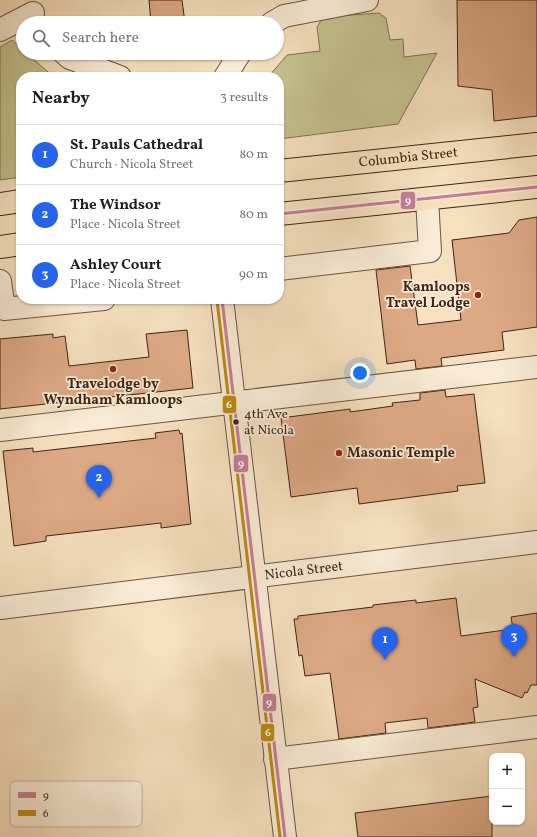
<!DOCTYPE html>
<meta charset="utf-8">
<style>
body{margin:0;font-family:Vollkorn,serif;background:#f2f2f2;color:#202124}
.controls{position:absolute;right:12px;bottom:12px;display:grid;overflow:hidden;border-radius:8px;box-shadow:0 1px 3px #0004}
.controls button{width:36px;height:36px;display:grid;place-items:center;padding:0;border:0;border-bottom:1px solid #e0e0e0;background:#fff;color:#202124;font:20px sans-serif}
.you{position:absolute;left:360px;top:373px;width:14px;height:14px;margin:-10px;border:3px solid #fff;border-radius:50%;background:#1a73e8;box-shadow:0 0 0 6px #1a73e833}
.badge{display:grid;place-items:center;width:26px;height:26px;border-radius:50%;background:#2563eb;color:#fff;font-size:13px;font-weight:700}
.pin{position:absolute;translate:-50% -33px;filter:drop-shadow(0 1px 2px #0008)}
.pin::after{content:'';position:absolute;top:21px;width:14px;height:12px;background:inherit;clip-path:polygon(0 0,100% 0,50% 100%)}
.list{margin:0;padding:0;list-style:none}
h2{display:flex;justify-content:space-between;align-items:center;height:52px;margin:0;padding:0 16px;font-size:17px}
h2 small{font-size:13px;font-weight:400;color:#757577}
.list li{display:grid;grid-template-columns:26px 1fr auto;gap:12px;align-items:center;box-sizing:border-box;height:60px;padding:0 16px;border-top:1px solid #e0e0e0}
.list b{display:block;font-size:15px;white-space:nowrap}
.list p{margin:0;font-size:13px;white-space:nowrap;color:#757577}
.list em{font-size:13px;font-style:normal;color:#757577}
.icon{flex:none;width:22px;height:22px;fill:none;stroke:currentColor;stroke-width:2;stroke-linecap:round;stroke-linejoin:round}
.map{position:relative;flex:none;width:537px;height:837px;overflow:hidden}
.search{position:absolute;background:#fff;box-shadow:0 1px 3px #0004;left:16px;top:16px;width:268px;height:44px;display:flex;align-items:center;gap:10px;box-sizing:border-box;padding:0 14px;border-radius:22px;color:#757577;font-size:15px}
.panel{position:absolute;background:#fff;box-shadow:0 1px 3px #0004;left:16px;top:72px;width:268px;height:232px;border-radius:16px}
.map>svg:first-child{display:block}
</style>
<div class="map">
<svg width="537" height="837" viewBox="0 0 537 837">
<rect width="100%" height="100%" fill="#f6e0bf"/>
<filter id="stains"><feTurbulence type="fractalNoise" baseFrequency=".005" numOctaves="4"/><feColorMatrix values="0 0 0 0 .2 0 0 0 0 .09 0 0 0 0 .02 0 0 0 .5 -.17"/></filter>
<radialGradient id="worn" r=".72"><stop offset=".6" stop-color="#630" stop-opacity="0"/><stop offset="1" stop-color="#630" stop-opacity=".3"/></radialGradient>
<path fill="#c3c08d" stroke="#807252" d="M 379,13 L 386,18 L 390,40 L 403,39 L 404,57 L 437,53 L 398,124 L 279,139 L 279,77 L 266,77 L 269,76 L 287,55 L 320,51 L 317,27 L 323,17 Z
M 12,40 L 23,50 L 23,53 L 26,53 L 54,77 L 21,77 L 21,177 L 0,180 L 0,47 Z"/>
<path fill="#dda985" stroke="#3e2517" d="M 149,0 L 182,0 L 185,23 L 151,23 Z
M 457,0 L 537,0 L 537,116 L 494,121 L 492,90 L 458,86 Z
M 537,217 L 537,327 L 502,332 L 504,350 L 441,358 L 442,366 L 416,369 L 415,360 L 387,364 L 376,270 L 410,266 L 418,325 L 461,320 L 452,240 L 509,233 L 519,220 Z
M 187,330 L 193,388 L 0,409 L 0,339 L 53,334 L 53,338 L 65,336 L 69,366 L 149,357 L 146,334 Z
M 445,390 L 446,397 L 474,394 L 485,483 L 457,486 L 458,491 L 359,504 L 357,488 L 291,497 L 281,418 L 350,409 L 350,412 L 393,406 L 392,403 L 420,400 L 420,393 Z
M 179,430 L 180,434 L 182,433 L 191,524 L 161,528 L 161,523 L 46,536 L 46,541 L 14,546 L 3,451 L 33,448 L 33,452 L 156,438 L 155,433 Z
M 456,598 L 461,636 L 513,629 L 511,617 L 537,613 L 537,685 L 531,685 L 527,693 L 525,692 L 522,698 L 475,679 L 478,707 L 473,708 L 475,722 L 428,728 L 427,718 L 385,723 L 386,733 L 339,739 L 330,673 L 305,676 L 302,655 L 299,656 L 294,619 L 298,619 L 298,616 L 373,607 L 373,605 L 416,600 L 416,603 Z
M 492,796 L 492,837 L 358,837 L 355,813 Z"/>
<g fill="none" stroke-linecap="round" stroke-linejoin="round">
<defs>
<g id="minor">
<path d="M 272,23 L 284,16 L 367,0"/>
<path d="M 0,30 L 33,13"/>
<path d="M 64,53 L 70,58 L 120,77"/>
<path d="M 225,77 L 240,53"/>
<path d="M 279,269 L 430,251 L 427,199"/>
<path d="M 0,281 L 4,309 L 104,299"/>
<path d="M 222,299 L 285,837"/>
<path d="M 0,430 L 537,367"/>
<path id="s1" d="M 0,608 L 537,542"/>
<path d="M 275,759 L 537,727"/>
</g>
<g id="major">
<path id="s2" d="M 279,171 L 537,144"/>
<path d="M 0,204 L 21,201"/>
<path d="M 279,214 L 537,187"/>
<path d="M 0,247 L 21,244"/>
</g>
</defs>
<use href="#minor" stroke="#6c5441" stroke-width="24"/>
<use href="#major" stroke="#3e2517" stroke-width="24"/>
<use href="#minor" stroke="#f9ebd5" stroke-width="22"/>
<use href="#major" stroke="#f6e0bf" stroke-width="22"/>
<defs>
<path id="bus-1" d="M 279,214 L 537,187
M 222,299 L 285,837"/>
<path id="bus-2" d="M 217,300 L 280,837"/>
</defs>
<use href="#bus-1" stroke="#f9ebd5" stroke-width="6"/>
<use href="#bus-2" stroke="#f9ebd5" stroke-width="6"/>
<use href="#bus-1" stroke="#c67d96" stroke-width="3"/>
<use href="#bus-2" stroke="#bb8a10" stroke-width="3"/>
</g>
<g fill="#8f2418" stroke="#f9ebd5" stroke-width="1.5">
<circle cx="478" cy="295" r="4"/>
<circle cx="113" cy="369" r="4"/>
<circle cx="339" cy="453" r="4"/>
</g>
<circle fill="#3e2517" stroke="#f9ebd5" stroke-width="1.5" cx="236" cy="422" r="3.5"/>
<g text-anchor="middle" dominant-baseline="central" stroke-width="3.5" stroke-linejoin="round" paint-order="stroke">
<g font-size="13" fill="#3e2517" stroke="#f9ebd5" text-anchor="start">
<text x="244" y="415">4th Ave<tspan x="244" dy="16">at Nicola</tspan></text>
</g>
<g font-size="14" fill="#3e2517" stroke="#f9ebd5">
<text stroke="none"><textPath href="#s2" startOffset="130">Columbia Street</textPath></text>
<text stroke="none"><textPath href="#s1" startOffset="306">Nicola Street</textPath></text>
</g>
<g font-size="14" font-weight="bold" fill="#3e2517" stroke="#f9ebd5" text-anchor="end">
<text x="470" y="287">Kamloops<tspan x="470" dy="16">Travel Lodge</tspan></text>
<text x="113" y="384" text-anchor="middle">Travelodge by<tspan x="113" dy="16">Wyndham Kamloops</tspan></text>
<text x="347" y="453" text-anchor="start">Masonic Temple</text>
</g>
</g>
<rect x="10" y="781" width="132" height="46" rx="6" fill="#f9ebd5" stroke="#c1b09c" stroke-width="1"/>
<rect x="18" y="792" width="18" height="6" fill="#c67d96"/>
<rect x="18" y="810" width="18" height="6" fill="#bb8a10"/>
<g font-size="11" fill="#3e2517">
<text x="43" y="799">9</text>
<text x="43" y="817">6</text>
</g>
<g stroke="#f9ebd5" stroke-width="1.5">
<rect x="400" y="191" width="16" height="19" rx="4" fill="#c67d96"/>
<rect x="222" y="395" width="15" height="19" rx="4" fill="#bb8a10"/>
<rect x="233" y="454" width="16" height="19" rx="4" fill="#c67d96"/>
<rect x="262" y="693" width="15" height="19" rx="4" fill="#c67d96"/>
<rect x="260" y="723" width="15" height="19" rx="4" fill="#bb8a10"/>
</g>
<g font-size="11" text-anchor="middle" font-weight="bold" fill="#fff">
<text x="408" y="204">9</text>
<text x="229" y="408">6</text>
<text x="241" y="467">9</text>
<text x="269" y="706">9</text>
<text x="268" y="736">6</text>
</g>
<rect width="100%" height="100%" filter="url(#stains)"/>
<rect width="100%" height="100%" fill="url(#worn)"/>
</svg>
<div class="controls">
<button>+</button>
<button>−</button>
</div>
<div class="you"></div>
<div class="pin badge" style="left:385px;top:660px">1</div>
<div class="pin badge" style="left:99px;top:498px">2</div>
<div class="pin badge" style="left:514px;top:657px">3</div>
<div class="search"><svg class="icon" aria-label="search" viewBox="0 0 24 24"><circle cx="10" cy="10" r="6"/><path d="M15 15l6 6"/></svg>Search here</div>
<section class="panel">
<h2>Nearby<small>3 results</small></h2>
<ul class="list">
<li><span class="badge">1</span><div><b>St. Pauls Cathedral</b><p>Church · Nicola Street</p></div><em>80 m</em></li>
<li><span class="badge">2</span><div><b>The Windsor</b><p>Place · Nicola Street</p></div><em>80 m</em></li>
<li><span class="badge">3</span><div><b>Ashley Court</b><p>Place · Nicola Street</p></div><em>90 m</em></li>
</ul>
</section>
</div>
